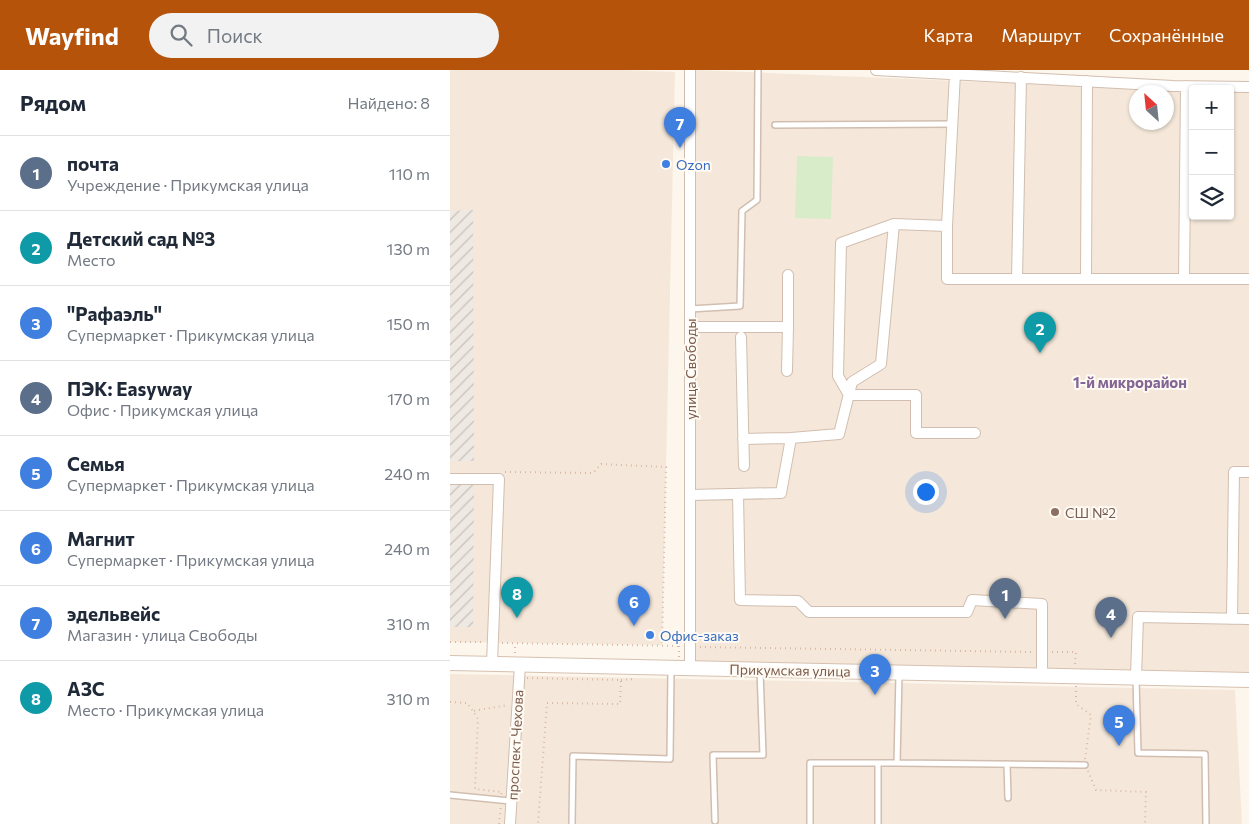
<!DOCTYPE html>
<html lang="ru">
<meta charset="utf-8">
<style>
body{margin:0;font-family:Commissioner,sans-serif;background:#f2f2f3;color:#1f2937}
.controls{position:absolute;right:15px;top:15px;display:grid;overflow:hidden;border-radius:5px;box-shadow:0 1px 4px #0004}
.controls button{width:45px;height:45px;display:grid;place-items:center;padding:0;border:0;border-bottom:1px solid #e0e1e3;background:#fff;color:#1f2937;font:25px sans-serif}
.compass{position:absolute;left:679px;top:15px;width:45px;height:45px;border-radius:50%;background:#fff;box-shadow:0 1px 4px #0004;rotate:333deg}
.you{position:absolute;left:475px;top:421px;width:18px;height:18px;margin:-12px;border:4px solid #fff;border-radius:50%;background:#1a73e8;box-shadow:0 0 0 8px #1a73e833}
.badge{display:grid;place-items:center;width:32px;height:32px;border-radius:50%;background:#b45309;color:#fff;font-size:16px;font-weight:700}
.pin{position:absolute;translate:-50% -41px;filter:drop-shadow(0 1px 2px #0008)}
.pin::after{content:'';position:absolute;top:26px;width:18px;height:15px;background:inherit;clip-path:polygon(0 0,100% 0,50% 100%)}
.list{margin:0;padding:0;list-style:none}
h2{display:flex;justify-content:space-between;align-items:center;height:65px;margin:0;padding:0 20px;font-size:21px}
h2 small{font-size:16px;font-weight:400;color:#747a83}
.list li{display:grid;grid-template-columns:32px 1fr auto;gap:15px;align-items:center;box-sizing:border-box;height:75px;padding:0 20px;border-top:1px solid #e0e1e3}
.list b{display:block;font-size:19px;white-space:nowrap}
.list p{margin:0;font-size:16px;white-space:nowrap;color:#747a83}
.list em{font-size:16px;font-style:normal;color:#747a83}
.icon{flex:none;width:28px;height:28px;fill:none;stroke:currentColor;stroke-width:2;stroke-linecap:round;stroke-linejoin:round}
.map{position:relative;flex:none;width:799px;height:754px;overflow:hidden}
header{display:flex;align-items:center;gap:30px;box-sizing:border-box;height:70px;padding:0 25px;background:#b45309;color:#fff}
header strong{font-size:24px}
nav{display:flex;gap:28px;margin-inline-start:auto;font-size:18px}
.search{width:350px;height:45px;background:#f2f2f3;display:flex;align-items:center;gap:12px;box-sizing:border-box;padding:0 18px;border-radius:28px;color:#747a83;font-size:19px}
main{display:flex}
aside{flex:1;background:#fff}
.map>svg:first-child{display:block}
</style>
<header>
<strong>Wayfind</strong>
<div class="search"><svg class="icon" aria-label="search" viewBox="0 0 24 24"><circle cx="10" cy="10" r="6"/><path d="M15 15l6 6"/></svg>Поиск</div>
<nav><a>Карта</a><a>Маршрут</a><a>Сохранённые</a></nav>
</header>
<main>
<aside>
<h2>Рядом<small>Найдено: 8</small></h2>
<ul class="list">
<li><span class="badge" style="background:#5c6f8a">1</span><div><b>почта</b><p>Учреждение · Прикумская улица</p></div><em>110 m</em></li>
<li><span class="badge" style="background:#0f9aa8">2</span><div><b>Детский сад №3</b><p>Место</p></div><em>130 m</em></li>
<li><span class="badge" style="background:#3f7fe0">3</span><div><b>&quot;Рафаэль&quot;</b><p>Супермаркет · Прикумская улица</p></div><em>150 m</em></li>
<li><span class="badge" style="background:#5c6f8a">4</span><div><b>ПЭК: Easyway</b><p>Офис · Прикумская улица</p></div><em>170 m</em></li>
<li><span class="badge" style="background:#3f7fe0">5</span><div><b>Семья</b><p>Супермаркет · Прикумская улица</p></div><em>240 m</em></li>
<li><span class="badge" style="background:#3f7fe0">6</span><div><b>Магнит</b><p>Супермаркет · Прикумская улица</p></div><em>240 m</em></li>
<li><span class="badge" style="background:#3f7fe0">7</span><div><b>эдельвейс</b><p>Магазин · улица Свободы</p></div><em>310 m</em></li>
<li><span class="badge" style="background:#0f9aa8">8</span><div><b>АЗС</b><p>Место · Прикумская улица</p></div><em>310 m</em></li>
</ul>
</aside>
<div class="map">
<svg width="799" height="754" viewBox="0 0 799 754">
<defs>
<pattern id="industrial-furrows" width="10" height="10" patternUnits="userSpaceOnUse" patternTransform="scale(1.25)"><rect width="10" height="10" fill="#efe9e4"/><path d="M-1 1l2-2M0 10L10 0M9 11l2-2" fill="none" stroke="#c7c0bb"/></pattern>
</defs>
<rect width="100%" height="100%" fill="#fdf6ec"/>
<path fill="#f5e8da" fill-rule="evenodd" d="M 0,0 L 171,0 L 225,2 L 212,575 L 0,572 Z
M 246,0 L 743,21 L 743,146 L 780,146 L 780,21 L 799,21 L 799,603 L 245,594 ZM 686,22 L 716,22 L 716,52 L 686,52 Z
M 0,604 L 785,620 L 792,754 L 0,754 Z"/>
<path fill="url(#industrial-furrows)" d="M 23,140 L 24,391 L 0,391 L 0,141 Z
M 0,413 L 24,413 L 23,557 L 0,557 Z"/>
<path fill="#d8ecc9" d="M 347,86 L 383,87 L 381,149 L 345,148 Z"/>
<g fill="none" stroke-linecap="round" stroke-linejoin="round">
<defs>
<path id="lane" d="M 325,55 L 502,54
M 240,239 L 290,236 L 292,141 L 307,130 L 308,0
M 449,604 L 447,693 L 635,695
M 686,609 L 688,683 L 755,684 L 756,754
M 557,694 L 558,728
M 0,725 L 61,731
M 265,751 L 263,685 L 313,685 L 310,600
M 122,754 L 123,686 L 220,689 L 221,599
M 360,754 L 360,693 L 447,693
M 428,754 L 428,693"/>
<path id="street" d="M 426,0 L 723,16 L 799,17
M 444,154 L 391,173 L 388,306 L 399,325 L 466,325 L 466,363 L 525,363
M 497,156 L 497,209 L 799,209
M 567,209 L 571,7
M 636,209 L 637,11
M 734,209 L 736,16
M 240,257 L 338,257 L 338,205
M 291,267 L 294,396
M 337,301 L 338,257
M 293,369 L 341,368
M 0,409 L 49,409 L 42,594
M 288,424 L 290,530 L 348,531 L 359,542 L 517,542 L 522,530 L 592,534 L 592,605
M 240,425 L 331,423 L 341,368 L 389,364 L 402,312 L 431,294 L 444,154 L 497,156 L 505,3
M 782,549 L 784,402 L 799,402
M 240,598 L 240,0
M 686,606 L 688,547 L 799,549
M 60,754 L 70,595"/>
<path id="secondary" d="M 0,593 L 799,610"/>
</defs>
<use href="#lane" stroke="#d1beb0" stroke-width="8"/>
<use href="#street" stroke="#d1beb0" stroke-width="12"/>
<use href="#secondary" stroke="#d6c0b0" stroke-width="16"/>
<path stroke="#d9b8a5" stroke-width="2" stroke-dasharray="1 4" stroke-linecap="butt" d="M 55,402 L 143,403 L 151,394 L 216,397 L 212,576
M 0,572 L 33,572
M 52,573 L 230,576
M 250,577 L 583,582
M 602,582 L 626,582 L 625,594
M 65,583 L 65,573
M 229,587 L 229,576
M 77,608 L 171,610 L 170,634 L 97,633 L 88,754
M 171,610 L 186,609
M 626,616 L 626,634 L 641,645 L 635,689
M 0,632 L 17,633 L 23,641
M 638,701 L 646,720 L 696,722 L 695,754
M 51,724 L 52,722 L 25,719 L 28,649 L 23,641 L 58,635
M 49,754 L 51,736"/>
<use href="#lane" stroke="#fff" stroke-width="5"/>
<use href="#street" stroke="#fff" stroke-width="10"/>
<use href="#secondary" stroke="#fff" stroke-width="14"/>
</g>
<g fill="#3f7fe0" stroke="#fffaf3" stroke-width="2">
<circle cx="216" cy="94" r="5"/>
<circle cx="200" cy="565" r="5"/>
</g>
<circle fill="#8d6e63" stroke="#fffaf3" stroke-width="2" cx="605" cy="442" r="5"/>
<g text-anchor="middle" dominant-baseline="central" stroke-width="4" stroke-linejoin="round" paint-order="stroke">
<g font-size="14" fill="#366cbe" stroke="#fffaf3" text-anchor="start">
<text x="226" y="94">Ozon</text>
<text x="210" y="565">Офис-заказ</text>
</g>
<g font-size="14" fill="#7a5c4d" stroke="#fffaf3">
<text transform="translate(240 299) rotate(-90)">улица Свободы</text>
<text transform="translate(340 600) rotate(1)">Прикумская улица</text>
<text transform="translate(65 675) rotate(-87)">проспект Чехова</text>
</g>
<g font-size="14" fill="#785e54" stroke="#fffaf3" text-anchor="start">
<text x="615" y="442">СШ №2</text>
</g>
<g font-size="15" font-weight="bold" fill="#846695" stroke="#fffaf3">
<text x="680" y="312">1-й микрорайон</text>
</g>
</g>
</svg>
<div class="controls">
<button>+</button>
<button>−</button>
<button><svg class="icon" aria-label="layers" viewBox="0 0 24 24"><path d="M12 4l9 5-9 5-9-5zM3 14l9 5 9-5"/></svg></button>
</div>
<svg class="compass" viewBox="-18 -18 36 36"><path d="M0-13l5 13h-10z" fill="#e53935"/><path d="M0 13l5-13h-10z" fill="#747a83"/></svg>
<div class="you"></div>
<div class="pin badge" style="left:555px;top:549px;background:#5c6f8a">1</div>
<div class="pin badge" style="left:590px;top:283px;background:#0f9aa8">2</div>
<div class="pin badge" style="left:425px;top:625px;background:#3f7fe0">3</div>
<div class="pin badge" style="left:661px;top:568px;background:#5c6f8a">4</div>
<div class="pin badge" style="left:669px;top:676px;background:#3f7fe0">5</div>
<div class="pin badge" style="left:184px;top:556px;background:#3f7fe0">6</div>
<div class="pin badge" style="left:230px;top:78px;background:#3f7fe0">7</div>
<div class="pin badge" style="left:67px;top:548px;background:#0f9aa8">8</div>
</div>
</main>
